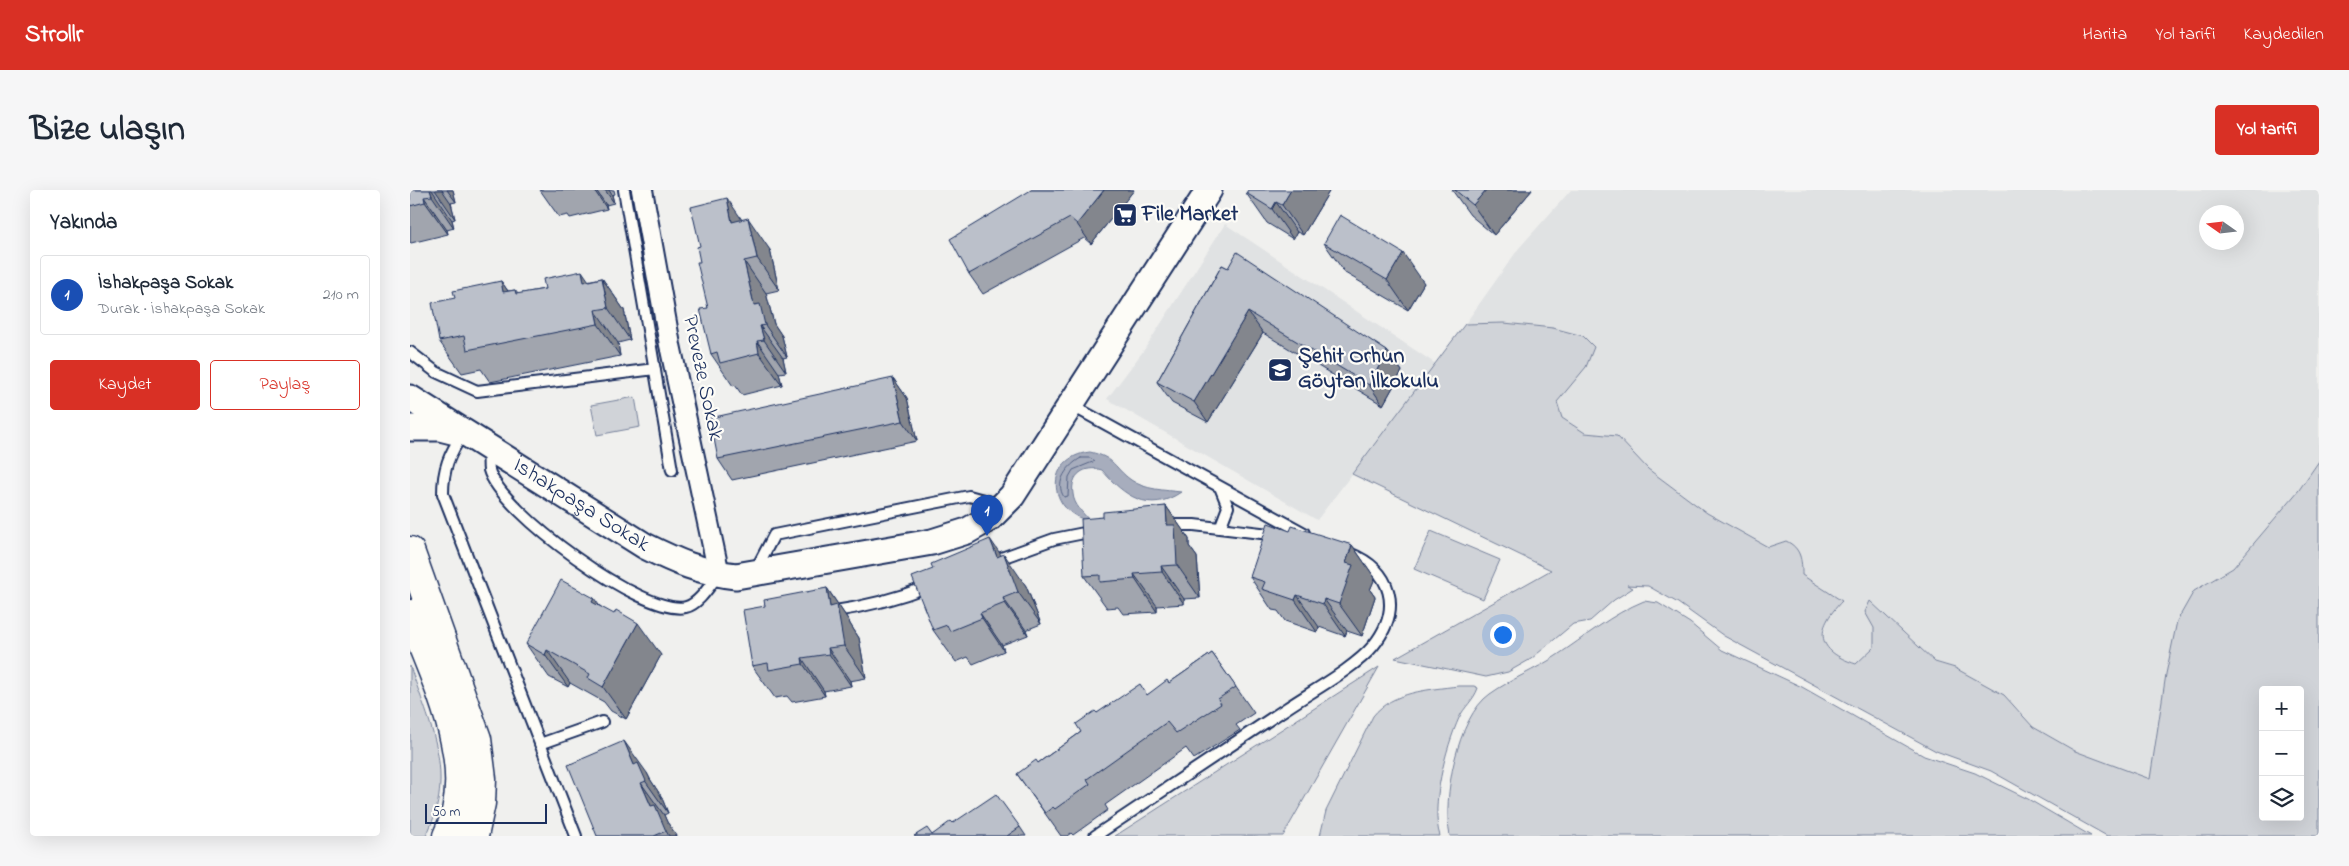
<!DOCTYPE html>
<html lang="tr">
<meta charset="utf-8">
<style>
body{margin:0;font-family:"Indie Flower",sans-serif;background:#f6f6f7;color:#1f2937}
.controls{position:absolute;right:15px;bottom:15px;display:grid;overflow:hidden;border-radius:5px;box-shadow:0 5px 20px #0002}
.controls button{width:45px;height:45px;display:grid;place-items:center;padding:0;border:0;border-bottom:1px solid #e0e1e3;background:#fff;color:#1f2937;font:25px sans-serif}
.compass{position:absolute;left:1789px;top:15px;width:45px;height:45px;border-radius:50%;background:#fff;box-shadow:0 5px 20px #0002;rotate:284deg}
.scale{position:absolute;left:15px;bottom:12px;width:122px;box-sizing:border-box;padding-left:5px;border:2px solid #1b2f5e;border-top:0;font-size:14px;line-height:18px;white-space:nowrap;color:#1b2f5e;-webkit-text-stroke:4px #fdfcf7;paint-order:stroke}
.you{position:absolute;left:1092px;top:444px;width:18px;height:18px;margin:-12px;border:4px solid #fff;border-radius:50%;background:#1a73e8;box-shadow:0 0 0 8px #1a73e833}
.badge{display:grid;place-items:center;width:32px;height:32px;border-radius:50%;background:#d93025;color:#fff;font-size:16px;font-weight:700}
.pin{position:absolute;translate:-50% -41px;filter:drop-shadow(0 1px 2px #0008)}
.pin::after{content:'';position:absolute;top:26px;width:18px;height:15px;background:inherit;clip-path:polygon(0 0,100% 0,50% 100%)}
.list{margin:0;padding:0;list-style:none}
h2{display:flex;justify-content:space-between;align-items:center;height:65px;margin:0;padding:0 20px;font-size:21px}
h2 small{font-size:16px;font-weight:400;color:#747a83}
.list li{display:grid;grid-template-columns:32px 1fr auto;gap:15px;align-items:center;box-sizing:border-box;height:80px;margin:0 10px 10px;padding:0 10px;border:1px solid #e0e1e3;border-radius:5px}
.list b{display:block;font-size:19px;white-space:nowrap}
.list p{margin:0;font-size:16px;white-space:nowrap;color:#747a83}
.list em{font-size:16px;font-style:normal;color:#747a83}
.actions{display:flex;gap:10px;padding:15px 20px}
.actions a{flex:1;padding:11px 0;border:1px solid #d93025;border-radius:5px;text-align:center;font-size:18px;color:#d93025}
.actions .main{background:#d93025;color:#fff}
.icon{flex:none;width:28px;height:28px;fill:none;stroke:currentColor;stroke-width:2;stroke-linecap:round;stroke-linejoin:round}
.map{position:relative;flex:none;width:1909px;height:646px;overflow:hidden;border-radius:5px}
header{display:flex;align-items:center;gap:30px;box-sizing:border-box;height:70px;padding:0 25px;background:#d93025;color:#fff}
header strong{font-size:24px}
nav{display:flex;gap:28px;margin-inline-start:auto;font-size:18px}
.intro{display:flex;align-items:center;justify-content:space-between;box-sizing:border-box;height:120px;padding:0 30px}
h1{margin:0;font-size:35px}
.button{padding:12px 22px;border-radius:5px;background:#d93025;color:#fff;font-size:18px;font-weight:700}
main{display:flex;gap:30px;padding:0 30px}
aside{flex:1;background:#fff;border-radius:5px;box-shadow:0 5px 20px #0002}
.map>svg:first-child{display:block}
</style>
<header>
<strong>Strollr</strong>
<nav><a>Harita</a><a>Yol tarifi</a><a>Kaydedilen</a></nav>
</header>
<div class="intro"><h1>Bize ulaşın</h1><a class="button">Yol tarifi</a></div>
<main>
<aside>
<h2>Yakında<small></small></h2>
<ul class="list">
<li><span class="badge" style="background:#1a4fb4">1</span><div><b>İshakpaşa Sokak</b><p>Durak · İshakpaşa Sokak</p></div><em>210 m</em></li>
</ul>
<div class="actions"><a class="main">Kaydet</a><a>Paylaş</a></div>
</aside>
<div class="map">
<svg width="1909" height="646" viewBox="0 0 1909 646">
<rect width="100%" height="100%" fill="#f0f0ee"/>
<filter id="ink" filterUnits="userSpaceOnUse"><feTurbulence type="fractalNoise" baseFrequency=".02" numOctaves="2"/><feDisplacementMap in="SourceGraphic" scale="10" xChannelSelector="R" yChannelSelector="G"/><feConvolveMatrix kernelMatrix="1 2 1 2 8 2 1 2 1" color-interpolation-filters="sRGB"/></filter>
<g filter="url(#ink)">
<path fill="#e0e2e3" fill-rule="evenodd" d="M 1161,0 L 1909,0 L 1909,271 L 1889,300 L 1823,378 L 1784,401 L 1756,484 L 1740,590 L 1665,561 L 1623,537 L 1608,519 L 1564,489 L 1545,478 L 1525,472 L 1460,411 L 1456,422 L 1464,438 L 1464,457 L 1446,474 L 1429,468 L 1415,455 L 1413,447 L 1418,425 L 1432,411 L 1392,385 L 1392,370 L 1376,351 L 1358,357 L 1297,323 L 1238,279 L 1207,246 L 1175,243 L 1152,228 L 1147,212 L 1157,199 L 1173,146 L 1143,138 L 1094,133 L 1055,134 L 1109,58 ZM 1796,22 L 1826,22 L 1826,52 L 1796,52 Z
M 815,34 L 1026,174 L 907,330 L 697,209 L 734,160 Z"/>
<path fill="#d0d3d8" stroke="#76819b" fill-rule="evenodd" d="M 1094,133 L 1143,138 L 1173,146 L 1184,157 L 1176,177 L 1147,212 L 1152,228 L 1175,243 L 1207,246 L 1238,279 L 1297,323 L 1358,357 L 1376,351 C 1391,358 1392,370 1392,385 L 1432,411 C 1404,440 1406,461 1446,474 L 1464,457 L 1464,438 L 1455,422 L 1460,411 L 1525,472 L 1545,478 L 1594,505 L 1623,537 L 1665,561 L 1740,589 L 1756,484 L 1767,431 L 1784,401 L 1823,378 L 1889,300 L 1909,271 L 1909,646 L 1697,646 L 1581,581 L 1526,561 L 1314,446 L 1268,413 L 1238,396 L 1217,395 L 1223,398 L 1204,410 L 1180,431 L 1163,434 L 1121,469 L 1098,482 L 1076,487 L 985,468 L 1141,380 L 942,284 L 1055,134 ZM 1853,500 L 1890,500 L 1890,627 L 1853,627 Z
M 225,207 L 230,237 L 187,245 L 181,215 Z
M 1021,341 L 1090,370 L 1073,409 L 1004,379 Z
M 1234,411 L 1248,413 L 1280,433 L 1312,460 L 1392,497 L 1514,566 L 1565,583 L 1618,609 L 1681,646 L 1040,646 C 1032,609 1047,527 1080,504 C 1101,489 1125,480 1146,466 C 1175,447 1202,424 1234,411 Z
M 0,476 C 20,536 47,584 16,646 L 0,646 Z
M 969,477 L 873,646 L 705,646 Z
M 1048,496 L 1064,496 L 1068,498 C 1064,510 1054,517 1049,528 C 1036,557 1020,616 1030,646 L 910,646 L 916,621 L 963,526 C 983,501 1018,500 1048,496 Z"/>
<path fill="#a7adbd" stroke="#6f7b97" d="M 680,262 C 706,268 703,277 721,290 C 735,300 755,300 771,302 C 739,324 714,306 692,280 C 675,275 660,284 663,304 C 664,315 673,323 680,331 C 636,322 634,267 680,262 Z"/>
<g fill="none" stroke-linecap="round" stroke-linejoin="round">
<path stroke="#536184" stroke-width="1" d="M 671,268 L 680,268 L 685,271 L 663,280 L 659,287 L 658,306 L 654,307 C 644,292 658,275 671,268 Z"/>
<defs>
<path id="service" d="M 214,0 L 262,280
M 0,162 L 26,182 L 67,201 L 245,179
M 661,215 L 894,343
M 53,243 C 39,265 33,278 33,304 L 166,646
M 79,261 C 79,266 78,274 79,280 C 90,321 234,427 276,417 C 289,414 300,395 308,385
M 810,297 L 818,317 L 810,338
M 756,335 L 784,335 L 868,345
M 583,371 L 644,349 L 684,341
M 345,381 L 364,345 L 559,306 L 592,315
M 419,422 C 454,417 486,409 519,396
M 130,554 L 192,532
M 685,646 C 749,603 813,560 877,518 C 902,501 945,478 963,456 C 993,419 982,380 939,363"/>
<path id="minor" d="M 232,0 L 260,155 L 309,384"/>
<g id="tertiary">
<path id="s1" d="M 0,208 L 235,356 C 267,372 290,382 326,386 L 522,352 L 557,341 L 580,328 L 602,306 L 799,0"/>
<path d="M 0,238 L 30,238 L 46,242"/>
</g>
<path id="primary" d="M 0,361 L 67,549 L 72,589 L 71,613 L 64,646
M 0,424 C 24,489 72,578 37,646"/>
</defs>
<use href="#service" stroke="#1b2f5e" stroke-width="14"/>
<use href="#minor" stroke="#1b2f5e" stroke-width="24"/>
<use href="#tertiary" stroke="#1b2f5e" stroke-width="29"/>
<use href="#primary" stroke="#1b2f5e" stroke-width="31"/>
<use href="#service" stroke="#fdfcf7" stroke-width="10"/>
<use href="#minor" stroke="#fdfcf7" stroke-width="20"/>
<use href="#tertiary" stroke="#fdfcf7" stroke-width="25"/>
<use href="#primary" stroke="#fdfcf7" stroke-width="28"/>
</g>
<path fill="#a1a5ae" stroke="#1b2f5e" d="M 0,0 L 43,0 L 46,12 L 41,13 L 45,29 L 42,30 L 44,38 L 37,40 L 38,44 L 1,53 L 0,52 Z
M 130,0 L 204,0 L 205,4 L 202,5 L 204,13 L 196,15 L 197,19 L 160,28 L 158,25 L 149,27 Z
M 621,0 L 724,0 L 681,54 L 674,48 L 573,104 L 559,84 Z
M 920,0 L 893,45 L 887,42 L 883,49 L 857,33 L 836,3 Z
M 1042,0 L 1122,0 L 1084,45 L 1060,25 Z
M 332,30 L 360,60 L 369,100 L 356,103 L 364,134 L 372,146 L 377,167 L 373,168 L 376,182 L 369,183 L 372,195 L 332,205 L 325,195 L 323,196 L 301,164 L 298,118 L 290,56 Z
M 914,53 L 1014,93 L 998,120 L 935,83 Z
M 812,75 L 977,161 L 992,181 L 973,215 L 853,143 L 798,232 L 762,213 L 747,192 Z
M 192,88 L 214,120 L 220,150 L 208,153 L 210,166 L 80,192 L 71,179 L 52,183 L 29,151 L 45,108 L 91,91 L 98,101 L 105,100 L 108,104 Z
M 483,188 L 497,208 L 507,251 L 322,290 L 308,269 Z
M 756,316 L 779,349 L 779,356 L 787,367 L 790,408 L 774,409 L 774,414 L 747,416 L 747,422 L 713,424 L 708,417 L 697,418 L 674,386 L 693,327 Z
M 880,341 L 942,355 L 965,388 L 960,400 L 965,407 L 952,446 L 937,441 L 935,446 L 909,437 L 907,442 L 875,431 L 868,421 L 862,420 L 840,387 Z
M 591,365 L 616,396 L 631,434 L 616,440 L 618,445 L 592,455 L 594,461 L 563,474 L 558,467 L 546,472 L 523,440 Z
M 417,398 L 439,431 L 440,434 L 449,448 L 456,488 L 440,491 L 441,496 L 414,501 L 415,506 L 382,512 L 377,506 L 365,508 L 342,476 L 355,416 Z
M 190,416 L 251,465 L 216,529 L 201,521 L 194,512 L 160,493 L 158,497 L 139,487 L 116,454 Z
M 802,463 L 844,523 L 826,535 L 830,540 L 784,569 L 776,558 L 695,615 L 698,620 L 663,645 L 661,643 L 657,646 L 651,646 L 607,584 L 628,573 L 671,542 L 687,523 L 737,505 L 759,493 Z
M 237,583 L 240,589 L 251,606 L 258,623 L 254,625 L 257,632 L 267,646 L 187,646 Z
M 543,633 L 610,637 L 616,646 L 504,646 L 522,645 Z"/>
<path fill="#83868d" stroke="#1b2f5e" d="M 20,0 L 22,0 L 42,30 L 44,38 L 22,6 Z
M 25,0 L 32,0 L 41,13 L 45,29 Z
M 37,0 L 43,0 L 46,12 Z
M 184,0 L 186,0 L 196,15 L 197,19 Z
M 195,0 L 199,0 L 202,5 L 204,13 Z
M 694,0 L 724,0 L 681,54 L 667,34 Z
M 881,0 L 920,0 L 893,45 L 872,15 Z
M 1076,0 L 1122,0 L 1084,45 L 1063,15 Z
M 14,7 L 37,40 L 38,44 L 15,12 Z
M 317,8 L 339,40 L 322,32 Z
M 866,12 L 887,42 L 883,49 L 862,19 Z
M 338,28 L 360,60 L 369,100 L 347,68 Z
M 993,63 L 1014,93 L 998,120 L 977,90 Z
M 334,71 L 356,103 L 364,134 L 372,146 L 377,167 L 355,135 L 344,115 Z
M 172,81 L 194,113 L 174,92 Z
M 192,88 L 214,120 L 220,150 L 198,118 Z
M 91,91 L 113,123 L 93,102 Z
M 185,120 L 208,153 L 210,166 L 188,134 Z
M 838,122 L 853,143 L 798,232 L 784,212 Z
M 350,136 L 373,168 L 376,182 L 354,150 Z
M 347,151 L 369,183 L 372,195 L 349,163 Z
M 977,161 L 992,181 L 973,215 L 959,195 Z
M 483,188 L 497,208 L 507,251 L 493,231 Z
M 756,316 L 779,349 L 779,356 L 787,367 L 790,408 L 767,375 L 757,335 Z
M 580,349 L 598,375 L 594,364 L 616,396 L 631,434 L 608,402 L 587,367 Z
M 942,355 L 965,388 L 960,400 L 965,407 L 952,446 L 929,414 L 936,373 Z
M 751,376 L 774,409 L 774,414 L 752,382 Z
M 724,384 L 747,416 L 747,422 L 725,389 Z
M 417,398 L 439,431 L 440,434 L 449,448 L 456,488 L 434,456 L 420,417 Z
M 887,405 L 909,437 L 907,442 L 885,410 Z
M 184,408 L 207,441 L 182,412 Z
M 593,408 L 616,440 L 618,445 L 595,413 Z
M 914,409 L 937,441 L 935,446 L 913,414 Z
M 570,423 L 592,455 L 594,461 L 572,428 Z
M 228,433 L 251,465 L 216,529 L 193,497 Z
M 418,458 L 440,491 L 441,496 L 419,464 Z
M 137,460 L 160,493 L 158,497 L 135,465 Z
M 392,468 L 414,501 L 415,506 L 393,474 Z
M 214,551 L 237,583 L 240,589 L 251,606 L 258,623 L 224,575 Z
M 231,593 L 254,625 L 257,632 L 267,646 L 259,646 L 241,616 Z"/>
<path fill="#bbc0ca" stroke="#1b2f5e" d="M 0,0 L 20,0 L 22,6 L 14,7 L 15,12 L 0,16 Z
M 621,0 L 694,0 L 667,34 L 660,28 L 559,84 L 540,49 Z
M 838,0 L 881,0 L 872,15 L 866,12 L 862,19 L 836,3 Z
M 1045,0 L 1076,0 L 1063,15 Z
M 317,8 L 322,32 L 338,28 L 347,68 L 334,71 L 344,115 L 350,114 L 355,135 L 350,136 L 354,150 L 347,151 L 349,163 L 310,173 L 307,162 L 301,164 L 290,119 L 298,118 L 287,72 L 290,72 L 287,57 L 290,56 L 281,17 Z
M 930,25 L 993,63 L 977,90 L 914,53 Z
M 827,62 L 977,161 L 959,195 L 838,122 L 784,212 L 747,192 L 812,75 L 818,78 Z
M 172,81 L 174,92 L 192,88 L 198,118 L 185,120 L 188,134 L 57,160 L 54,146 L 29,151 L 22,113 L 45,108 L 43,101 L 91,91 L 93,102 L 105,100 L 106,104 L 135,99 L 133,89 Z
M 483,188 L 493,231 L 308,269 L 300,228 Z
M 756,316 L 757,335 L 765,335 L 767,375 L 751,376 L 752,382 L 724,384 L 725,389 L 690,392 L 690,385 L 674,386 L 671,329 L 693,327 L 693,322 Z
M 858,333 L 880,341 L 882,336 L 942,355 L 936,373 L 943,375 L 929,414 L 914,409 L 913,414 L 887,405 L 885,410 L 852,399 L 855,392 L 840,387 Z
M 580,349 L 587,367 L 594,364 L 608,402 L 593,408 L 595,413 L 570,423 L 572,428 L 540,441 L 537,435 L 523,440 L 502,387 L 523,379 L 521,374 Z
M 151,390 L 184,408 L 182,412 L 204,424 L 206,420 L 228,433 L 193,497 L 178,488 L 180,484 L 137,460 L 135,465 L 116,454 Z
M 417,398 L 420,417 L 427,415 L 434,456 L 418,458 L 419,464 L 392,468 L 393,474 L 359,480 L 358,473 L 342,476 L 333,420 L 355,416 L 354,410 Z
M 802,463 L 826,497 L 808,509 L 811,514 L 766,543 L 757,532 L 677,589 L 680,594 L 645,619 L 643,617 L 635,623 L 607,584 L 626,570 L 628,573 L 671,542 L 666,534 L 685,521 L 687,523 L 730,494 L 737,505 L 757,490 L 759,493 Z
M 214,551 L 224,575 L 228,573 L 236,591 L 231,593 L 241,616 L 245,615 L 256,641 L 244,646 L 187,646 L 158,575 Z
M 586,604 L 610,637 L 597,646 L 504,646 L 517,638 L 522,645 L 541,631 L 543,633 Z"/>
</g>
<defs>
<symbol id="supermarket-square" viewBox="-11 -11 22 22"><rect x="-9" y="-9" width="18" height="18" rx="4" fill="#1b2f5e" stroke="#fdfcf7"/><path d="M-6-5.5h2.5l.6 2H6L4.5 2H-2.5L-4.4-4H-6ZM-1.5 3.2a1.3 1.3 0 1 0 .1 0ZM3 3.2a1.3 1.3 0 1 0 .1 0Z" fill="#fff"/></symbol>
<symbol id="school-square" viewBox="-11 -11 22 22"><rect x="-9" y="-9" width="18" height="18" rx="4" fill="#1b2f5e" stroke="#fdfcf7"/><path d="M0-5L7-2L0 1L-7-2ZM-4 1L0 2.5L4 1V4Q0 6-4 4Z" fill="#fff"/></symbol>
</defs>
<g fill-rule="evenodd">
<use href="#supermarket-square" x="701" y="11" width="28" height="28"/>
<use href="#school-square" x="856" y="166" width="28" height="28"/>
</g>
<g text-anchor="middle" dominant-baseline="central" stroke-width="4.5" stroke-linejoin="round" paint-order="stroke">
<g font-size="22" font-weight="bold" fill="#1b2f5e" stroke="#fdfcf7" text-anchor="start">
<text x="732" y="25">File Market</text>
<text x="888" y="167">Şehit Orhun<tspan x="888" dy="25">Göytan İlkokulu</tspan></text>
</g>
<g font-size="22" fill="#1b2f5e" stroke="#fdfcf7">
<text transform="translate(292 188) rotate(78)">Preveze Sokak</text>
<text stroke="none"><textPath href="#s1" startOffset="202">İshakpaşa Sokak</textPath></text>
</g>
</g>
</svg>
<div class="controls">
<button>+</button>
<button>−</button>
<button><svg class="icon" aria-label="layers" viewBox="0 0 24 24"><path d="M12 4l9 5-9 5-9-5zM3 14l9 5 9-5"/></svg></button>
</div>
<svg class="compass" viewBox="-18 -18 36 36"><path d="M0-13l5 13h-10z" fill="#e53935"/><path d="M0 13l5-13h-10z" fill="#747a83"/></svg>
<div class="scale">50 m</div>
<div class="you"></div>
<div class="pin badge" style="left:577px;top:346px;background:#1a4fb4">1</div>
</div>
</main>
